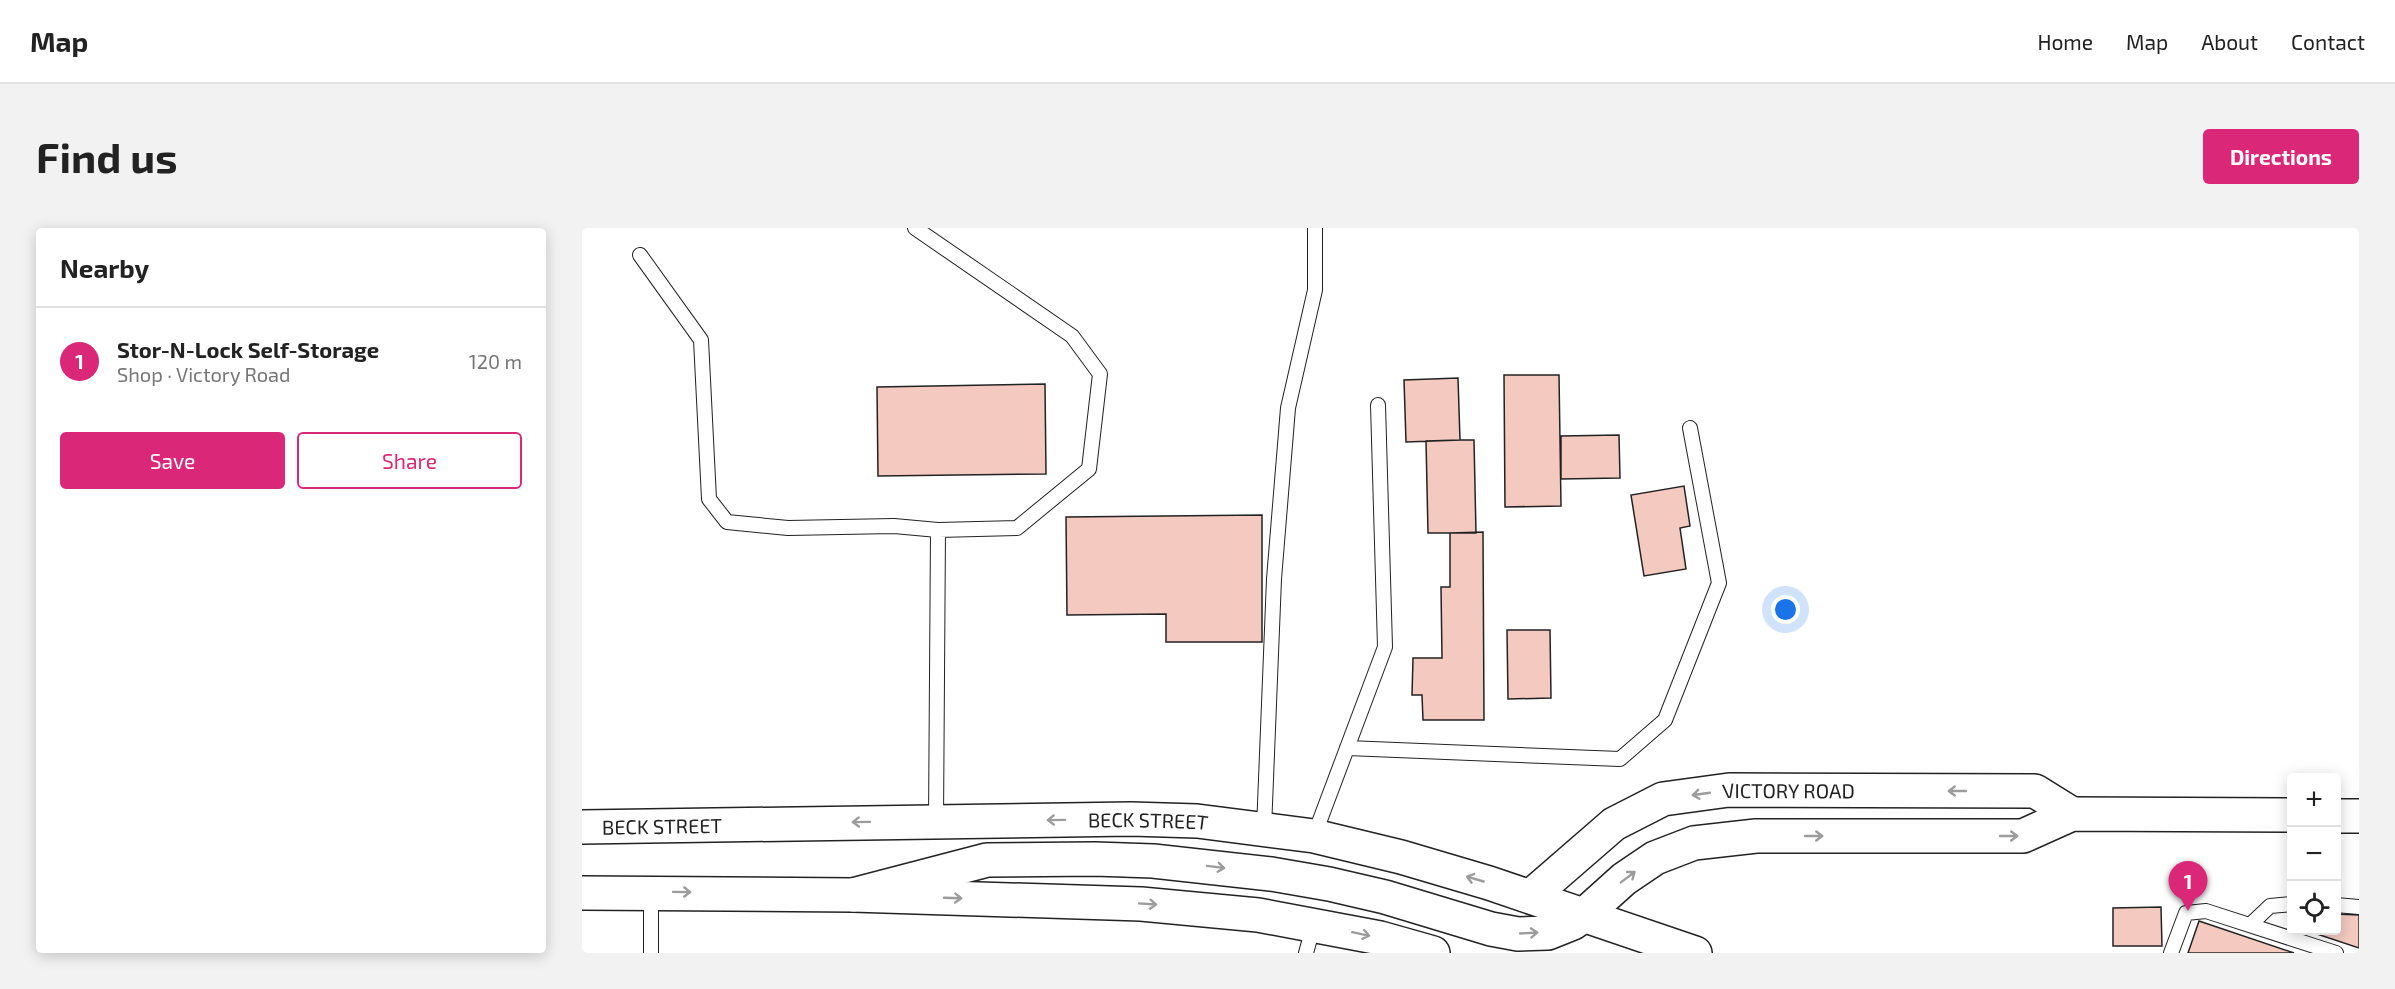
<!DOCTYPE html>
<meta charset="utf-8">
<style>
body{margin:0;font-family:"Exo 2",sans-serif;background:#f2f2f2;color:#222}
.controls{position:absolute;right:18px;bottom:18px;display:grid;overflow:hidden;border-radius:6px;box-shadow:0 3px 15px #0003}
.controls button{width:54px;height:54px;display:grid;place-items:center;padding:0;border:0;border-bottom:2px solid #e0e0e0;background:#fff;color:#222;font:30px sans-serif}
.you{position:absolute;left:1204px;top:382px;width:21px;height:21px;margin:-15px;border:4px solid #fff;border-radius:50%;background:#1a73e8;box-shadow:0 0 0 9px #1a73e833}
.badge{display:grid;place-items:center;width:39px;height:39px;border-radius:50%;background:#db2777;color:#fff;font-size:20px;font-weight:700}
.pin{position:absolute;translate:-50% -50px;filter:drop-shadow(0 2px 3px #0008)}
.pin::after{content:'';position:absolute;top:32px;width:21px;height:18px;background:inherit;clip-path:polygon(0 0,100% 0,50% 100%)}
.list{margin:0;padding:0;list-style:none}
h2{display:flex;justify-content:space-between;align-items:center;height:78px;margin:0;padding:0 24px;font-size:26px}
h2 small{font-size:20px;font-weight:400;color:#767676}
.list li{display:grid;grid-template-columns:39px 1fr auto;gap:18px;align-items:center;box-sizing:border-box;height:108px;padding:0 24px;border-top:2px solid #e0e0e0}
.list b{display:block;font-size:22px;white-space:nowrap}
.list p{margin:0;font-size:20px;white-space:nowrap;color:#767676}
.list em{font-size:20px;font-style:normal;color:#767676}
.actions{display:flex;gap:12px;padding:18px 24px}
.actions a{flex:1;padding:14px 0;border:2px solid #db2777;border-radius:6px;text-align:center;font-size:21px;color:#db2777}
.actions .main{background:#db2777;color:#fff}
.icon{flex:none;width:33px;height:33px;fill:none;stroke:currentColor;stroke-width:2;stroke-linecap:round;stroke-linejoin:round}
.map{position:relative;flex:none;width:1777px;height:725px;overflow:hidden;border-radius:6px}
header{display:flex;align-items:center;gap:36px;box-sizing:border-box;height:84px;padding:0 30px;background:#fff;border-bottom:2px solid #e0e0e0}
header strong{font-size:28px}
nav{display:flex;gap:33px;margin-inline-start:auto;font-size:21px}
.intro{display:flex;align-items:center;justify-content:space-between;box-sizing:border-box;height:144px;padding:0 36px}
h1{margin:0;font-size:42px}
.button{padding:15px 27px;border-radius:6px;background:#db2777;color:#fff;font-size:21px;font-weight:700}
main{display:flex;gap:36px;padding:0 36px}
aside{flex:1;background:#fff;border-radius:6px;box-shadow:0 3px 15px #0003}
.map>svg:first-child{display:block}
</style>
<header>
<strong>Map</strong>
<nav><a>Home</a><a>Map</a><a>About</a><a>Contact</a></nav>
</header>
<div class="intro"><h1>Find us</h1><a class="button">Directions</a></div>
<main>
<aside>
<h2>Nearby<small></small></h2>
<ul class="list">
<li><span class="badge">1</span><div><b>Stor-N-Lock Self-Storage</b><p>Shop · Victory Road</p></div><em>120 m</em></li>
</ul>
<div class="actions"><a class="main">Save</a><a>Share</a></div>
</aside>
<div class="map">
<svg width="1777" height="725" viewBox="0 0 1777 725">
<rect width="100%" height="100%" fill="#fff"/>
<path fill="#f3c9c0" stroke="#222" stroke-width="1.5" d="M 922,147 L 977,147 L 979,278 L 923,279 Z
M 876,150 L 878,212 L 824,214 L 822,152 Z
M 463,156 L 464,246 L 296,248 L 295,159 Z
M 1037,207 L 1038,250 L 979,251 L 979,208 Z
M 878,212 L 892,212 L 894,305 L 846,305 L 844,213 Z
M 1102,258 L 1108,298 L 1098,300 L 1104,341 L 1062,348 L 1049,267 Z
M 680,287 L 680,414 L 584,414 L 584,386 L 485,387 L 484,289 Z
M 901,304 L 902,492 L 841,492 L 840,467 L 830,467 L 831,430 L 860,430 L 859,359 L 868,359 L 868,305 Z
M 925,402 L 968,402 L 969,470 L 926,471 Z
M 1579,679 L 1580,718 L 1531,718 L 1531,680 Z
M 1754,686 L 1777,687 L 1777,720 L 1723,702 L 1754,702 Z
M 1617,693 L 1712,725 L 1606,725 Z"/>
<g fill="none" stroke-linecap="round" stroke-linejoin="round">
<defs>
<path id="service" d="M 333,0 L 490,108 L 518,146 L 507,241 L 435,300 L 356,302
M 58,27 L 119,112 L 127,271 L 145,294 L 206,300 L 312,298 L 356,302 L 354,593
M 765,520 L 1038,531 L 1083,492 L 1137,355 L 1108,200
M 682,601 L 692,351 L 706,180 L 733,62 L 733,0
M 732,608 L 803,419 L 796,177
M 69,664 L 69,725
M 1754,677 L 1777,679
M 1668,697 L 1688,678 L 1710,676
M 724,725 L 732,696
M 1589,725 L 1604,685 L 1624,683 L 1754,725"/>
<g id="secondary">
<path d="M 1754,588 L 1777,588"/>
<path id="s1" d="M 0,599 L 549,591 L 615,593 L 732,608 L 819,629 L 907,655 L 1113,725"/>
<path d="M 0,665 L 271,667 L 559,676 L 676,687 L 798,710 L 851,725"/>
<path d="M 271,667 L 405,632 L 513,631 L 571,633 L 689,646 L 747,656 L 803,669 L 909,701 L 936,706 L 966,705 L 991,695 L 1002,687 L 1042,651 L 1073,630 L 1112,615 L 1174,608 L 1441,608 L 1490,586 L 1710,587"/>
<path id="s2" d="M 949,668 L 1032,596 L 1081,571 L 1147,562 L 1453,563 L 1490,586"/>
</g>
</defs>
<use href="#service" stroke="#222" stroke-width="16"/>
<use href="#secondary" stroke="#222" stroke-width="36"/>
<use href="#service" stroke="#fff" stroke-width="14"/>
<use href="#secondary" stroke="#fff" stroke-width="33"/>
</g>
<defs><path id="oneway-shaft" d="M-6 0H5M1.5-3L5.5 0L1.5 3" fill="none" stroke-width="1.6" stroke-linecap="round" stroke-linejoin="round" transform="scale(1.5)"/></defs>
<g stroke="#9c9c9c">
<use href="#oneway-shaft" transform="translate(1375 563) rotate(-180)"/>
<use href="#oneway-shaft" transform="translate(1119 566) rotate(172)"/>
<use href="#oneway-shaft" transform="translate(474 592) rotate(179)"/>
<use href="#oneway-shaft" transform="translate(279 594) rotate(179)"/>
<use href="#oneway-shaft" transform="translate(1232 608)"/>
<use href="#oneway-shaft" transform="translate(1427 608)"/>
<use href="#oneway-shaft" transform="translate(634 639) rotate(7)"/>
<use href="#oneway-shaft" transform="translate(1046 649) rotate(-37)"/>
<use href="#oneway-shaft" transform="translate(893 651) rotate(-164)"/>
<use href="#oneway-shaft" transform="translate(100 664) rotate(1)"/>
<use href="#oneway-shaft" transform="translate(371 670) rotate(2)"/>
<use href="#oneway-shaft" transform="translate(566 676) rotate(4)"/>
<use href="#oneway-shaft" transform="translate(947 705) rotate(-3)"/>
<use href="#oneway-shaft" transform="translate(779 706) rotate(12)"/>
</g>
<g text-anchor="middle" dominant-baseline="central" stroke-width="4.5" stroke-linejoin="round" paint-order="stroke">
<g font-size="20" fill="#222" stroke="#fff">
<text stroke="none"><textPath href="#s2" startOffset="291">VICTORY ROAD</textPath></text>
<text stroke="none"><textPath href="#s1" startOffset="566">BECK STREET</textPath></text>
<text stroke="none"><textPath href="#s1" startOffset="80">BECK STREET</textPath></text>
</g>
</g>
</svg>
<div class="controls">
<button>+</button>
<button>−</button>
<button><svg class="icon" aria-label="locate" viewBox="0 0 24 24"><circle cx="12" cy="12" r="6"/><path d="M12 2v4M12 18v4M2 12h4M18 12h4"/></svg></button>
</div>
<div class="you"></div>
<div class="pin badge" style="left:1606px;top:683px">1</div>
</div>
</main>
